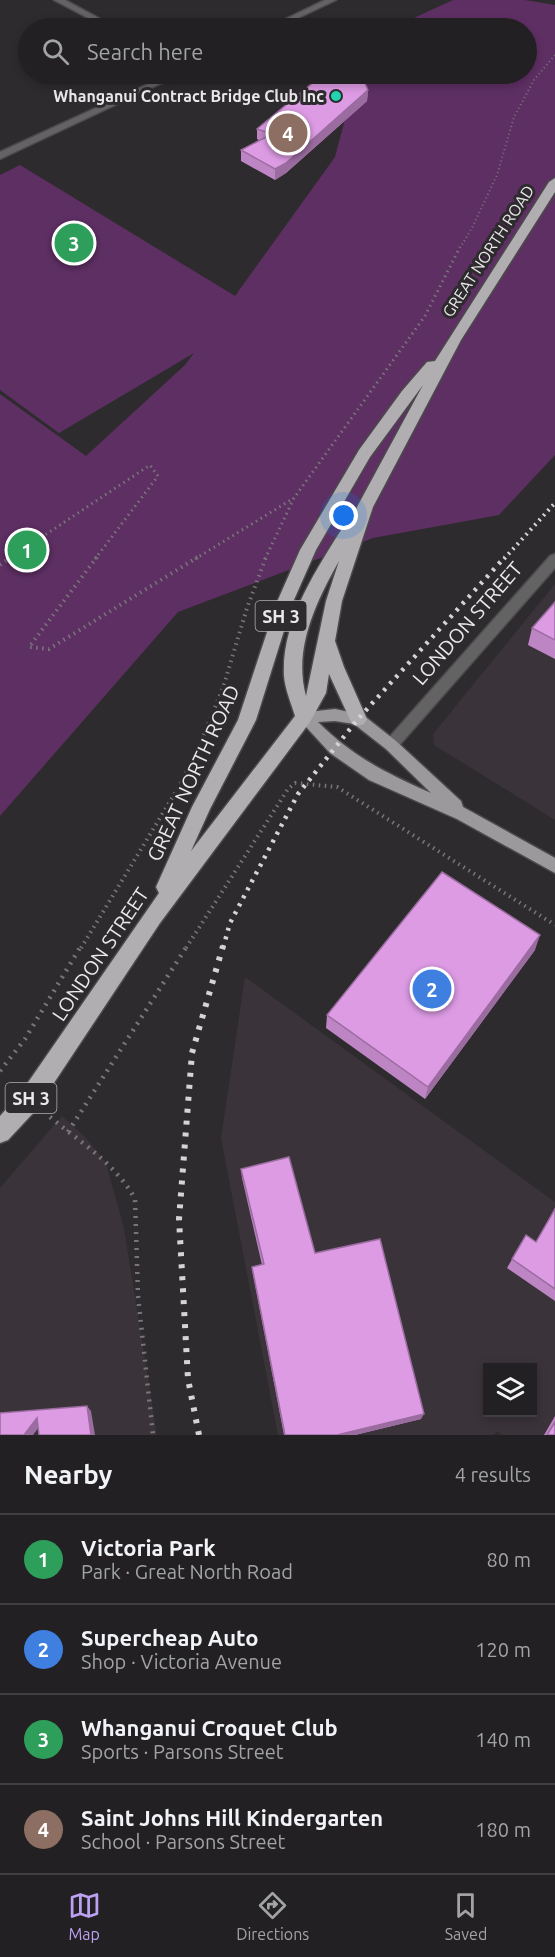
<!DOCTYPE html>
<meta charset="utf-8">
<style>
body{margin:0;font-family:Ubuntu,sans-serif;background:#2a282a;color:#f1f3f6}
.controls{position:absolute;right:18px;bottom:18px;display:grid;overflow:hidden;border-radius:0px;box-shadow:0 3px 9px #0003}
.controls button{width:54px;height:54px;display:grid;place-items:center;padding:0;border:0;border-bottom:2px solid #3f3e40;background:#222022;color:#f1f3f6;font:30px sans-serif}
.you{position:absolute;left:344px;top:516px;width:21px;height:21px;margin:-15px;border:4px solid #fff;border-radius:50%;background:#1a73e8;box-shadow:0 0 0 9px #1a73e833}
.badge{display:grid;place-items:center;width:39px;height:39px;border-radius:50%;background:#bca0f2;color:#fff;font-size:20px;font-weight:700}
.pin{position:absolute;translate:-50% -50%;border:3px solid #fff;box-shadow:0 2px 6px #0006}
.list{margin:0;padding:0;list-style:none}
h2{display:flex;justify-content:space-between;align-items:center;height:78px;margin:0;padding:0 24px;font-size:26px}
h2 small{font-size:20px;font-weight:400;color:#a2a3a5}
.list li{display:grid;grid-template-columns:39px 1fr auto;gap:18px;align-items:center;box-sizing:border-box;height:90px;padding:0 24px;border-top:2px solid #3f3e40}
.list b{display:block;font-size:22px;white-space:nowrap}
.list p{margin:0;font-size:20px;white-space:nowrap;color:#a2a3a5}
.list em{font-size:20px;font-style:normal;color:#a2a3a5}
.icon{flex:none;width:33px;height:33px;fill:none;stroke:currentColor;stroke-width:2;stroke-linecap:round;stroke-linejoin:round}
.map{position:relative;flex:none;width:555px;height:1435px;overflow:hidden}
.search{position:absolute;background:#222022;box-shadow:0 3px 9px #0003;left:18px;right:18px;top:18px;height:66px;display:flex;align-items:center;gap:15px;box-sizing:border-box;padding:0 21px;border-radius:33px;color:#a2a3a5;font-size:22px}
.sheet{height:438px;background:#222022}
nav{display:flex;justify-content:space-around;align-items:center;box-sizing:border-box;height:84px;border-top:2px solid #3f3e40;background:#222022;font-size:16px;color:#a2a3a5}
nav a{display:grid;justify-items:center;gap:3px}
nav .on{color:#bca0f2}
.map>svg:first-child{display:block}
</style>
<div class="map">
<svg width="555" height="1435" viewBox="0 0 555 1435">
<rect width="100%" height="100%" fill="#2e2b2e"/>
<path fill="#3a333a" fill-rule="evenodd" d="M 555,584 L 555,820 L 434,745 L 433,734 Z
M 245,977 L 555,1202 L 555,1435 L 502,1435 L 497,1431 L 494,1435 L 278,1435 L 221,1138 ZM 488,1368 L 532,1368 L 532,1412 L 488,1412 Z
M 62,1116 L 86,1138 L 106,1163 L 124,1228 L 157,1435 L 0,1435 L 0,1188 Z"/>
<path fill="#5e2f63" d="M 453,0 L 525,0 L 555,5 L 555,455 L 499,515 L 373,538 L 178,612 L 0,816 L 0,394 L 86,456 L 185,365 L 194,353 L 59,433 L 0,390 L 0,175 L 20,165 L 235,296 L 335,157 L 357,74 L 526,74 L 526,28 L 403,28 L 416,17 Z"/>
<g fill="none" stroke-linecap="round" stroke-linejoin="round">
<defs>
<path id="minor" d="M 54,0 L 65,0 L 117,28 L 107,28 Z
M 325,0 L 336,0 L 277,28 L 267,28 Z
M 170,74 L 181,74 L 0,159 L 0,152 Z
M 555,554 L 555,568 L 396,749 L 391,751 L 386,749 L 383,745 L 386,741 L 550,556 Z"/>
<path id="major" d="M 335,709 L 363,715 L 396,741 L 461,801 L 463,807 L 555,858 L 555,873 L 457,819 L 369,780 L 330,753 L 297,717 L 299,713 ZM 335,721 L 354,724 L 386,749 L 431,793 C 386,773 353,757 318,722 Z"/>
<path id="highway" d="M 555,178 L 555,192 L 461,340 L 373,507 L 342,601 L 335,641 L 344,667 L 367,719 L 364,724 L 358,726 L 352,724 L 329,674 L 326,693 L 310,722 L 160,923 L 36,1110 L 8,1140 L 0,1143 L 0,1116 L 20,1094 L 159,893 L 156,887 L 192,807 L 238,720 L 277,602 L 300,550 L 359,450 L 402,391 L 427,362 L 435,361 L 549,182 ZM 423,385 L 357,507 L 351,526 L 343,527 C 316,570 281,622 284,676 C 285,689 291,703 295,716 L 191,851 L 210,809 L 256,720 L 293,602 L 316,550 L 370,457 ZM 339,561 L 326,601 L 306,696 C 293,649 316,602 339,561 Z"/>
</defs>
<use href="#minor" stroke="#4c494c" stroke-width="3"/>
<use href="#major" stroke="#4c494c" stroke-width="3"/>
<use href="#highway" stroke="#4c494c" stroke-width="3"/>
<path stroke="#797679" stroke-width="2" stroke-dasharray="1 3" stroke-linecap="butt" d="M 460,248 L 472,228 L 497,175 L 514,117 L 534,80 L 555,55"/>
<path stroke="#797679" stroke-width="3" stroke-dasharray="1.5 4" stroke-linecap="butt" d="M 9,559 L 150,465 L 158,476 L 95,559
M 195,559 L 294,498
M 265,559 L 294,498 L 425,316 L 460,247"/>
<path stroke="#797679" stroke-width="4" stroke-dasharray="1.5 4.5" stroke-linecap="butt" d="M 97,557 L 29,647 L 49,649 L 198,557
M 0,565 L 11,557
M 81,948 L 177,790 L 195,756 L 223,688 L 247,608 L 266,557
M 186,948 L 288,789 L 295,783 L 337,787 L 555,925"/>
<path stroke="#797679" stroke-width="4.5" stroke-dasharray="2 6" stroke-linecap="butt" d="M 0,1071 L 25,1039 L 81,946
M 50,1117 C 80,1142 116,1164 135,1199 L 138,1296 L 153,1435
M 68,1132 L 187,946"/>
<use href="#minor" fill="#646364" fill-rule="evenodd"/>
<use href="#major" fill="#9b999b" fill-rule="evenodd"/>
<use href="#highway" fill="#b1aeb1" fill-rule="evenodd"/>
<path stroke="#d5d3d5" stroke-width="4" stroke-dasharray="2 4.5" stroke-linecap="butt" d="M 504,559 L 555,503"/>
<path stroke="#d5d3d5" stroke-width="4.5" stroke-dasharray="3 6" stroke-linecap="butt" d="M 223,948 L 230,923 L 298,794 L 358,719 L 505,557"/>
<path stroke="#d5d3d5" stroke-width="6" stroke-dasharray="4 8" stroke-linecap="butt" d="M 199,1435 L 188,1379 L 179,1219 L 192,1053 L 223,946"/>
</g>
<path fill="#be85c4" d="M 313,74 L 368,90 L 367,101 L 286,173 L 275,180 L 241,161 L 241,150 L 259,140 L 257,139 L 257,129 L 313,83 Z
M 555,602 L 555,659 L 528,645 L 532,628 Z
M 535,950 L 425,1099 L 326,1028 L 327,1015 Z
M 241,1169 L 315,1253 L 421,1419 L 355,1435 L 284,1435 L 253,1274 L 252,1267 L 262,1265 L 242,1178 Z
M 555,1208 L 555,1301 L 507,1268 L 526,1235 L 536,1242 Z
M 555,1416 L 555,1435 L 544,1435 Z"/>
<path fill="#9b6ca0" d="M 368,90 L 367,101 L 286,173 L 275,180 L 275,169 Z
M 540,935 L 535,950 L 425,1099 L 428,1087 Z
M 87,1406 L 91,1411 L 95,1435 L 91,1435 Z
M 424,1414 L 421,1419 L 355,1435 L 337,1435 Z
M 37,1418 L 42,1423 L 33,1435 L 24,1435 Z"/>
<path fill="#dd9be4" stroke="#9b6ca0" stroke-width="1.5" d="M 313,74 L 361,74 L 368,90 L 286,163 L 275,169 L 241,150 L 272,134 L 257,129 L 316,80 Z
M 555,602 L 555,640 L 532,628 Z
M 442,872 L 540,935 L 428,1087 L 327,1015 Z
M 289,1157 L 315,1253 L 380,1239 L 424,1414 L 337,1435 L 285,1435 L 252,1267 L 264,1264 L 241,1169 Z
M 555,1209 L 555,1289 L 512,1259 L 526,1235 L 536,1242 Z
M 87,1406 L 91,1435 L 39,1435 L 37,1418 L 24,1435 L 0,1435 L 0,1413 Z
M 555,1422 L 555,1435 L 547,1435 Z"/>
<circle fill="#22d5af" stroke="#2e2b2e" stroke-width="2" cx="336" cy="96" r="6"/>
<g text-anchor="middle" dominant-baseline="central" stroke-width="6" stroke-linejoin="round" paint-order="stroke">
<g font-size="16" font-weight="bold" fill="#eae8ea" stroke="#2e2b2e" text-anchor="end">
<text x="324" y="96">Whanganui Contract Bridge Club Inc</text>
</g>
<g font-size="16" fill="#eae8ea" stroke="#2e2b2e">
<text transform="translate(488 251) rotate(-57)">GREAT NORTH ROAD</text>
</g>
<g fill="#2e2b2e" stroke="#b2afb2" stroke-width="1.5">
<rect x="255.5" y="601" width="51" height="30" rx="4.5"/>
<rect x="5.5" y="1083" width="51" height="30" rx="4.5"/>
</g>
<g font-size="18" font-weight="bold" fill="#eae8ea">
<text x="281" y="616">SH 3</text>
<text x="31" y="1098">SH 3</text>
</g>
<g font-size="20" fill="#eae8ea" stroke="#2e2b2e">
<text transform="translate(467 623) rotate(-49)">LONDON STREET</text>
<text transform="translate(193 773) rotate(-65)">GREAT NORTH ROAD</text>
<text transform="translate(100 954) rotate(-56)">LONDON STREET</text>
</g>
</g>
</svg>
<div class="controls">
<button><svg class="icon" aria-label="layers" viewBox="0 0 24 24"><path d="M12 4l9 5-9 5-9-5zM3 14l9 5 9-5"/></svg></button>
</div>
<div class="you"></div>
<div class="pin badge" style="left:27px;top:550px;background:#2e9e5b">1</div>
<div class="pin badge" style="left:432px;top:989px;background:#3f7fe0">2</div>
<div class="pin badge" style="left:74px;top:243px;background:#2e9e5b">3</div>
<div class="pin badge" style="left:288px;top:133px;background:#8d6e63">4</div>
<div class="search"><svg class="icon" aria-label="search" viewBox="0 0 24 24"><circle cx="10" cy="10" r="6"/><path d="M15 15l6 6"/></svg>Search here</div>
</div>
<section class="sheet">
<h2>Nearby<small>4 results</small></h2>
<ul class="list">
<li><span class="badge" style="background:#2e9e5b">1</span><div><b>Victoria Park</b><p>Park · Great North Road</p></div><em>80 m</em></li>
<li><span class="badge" style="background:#3f7fe0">2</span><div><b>Supercheap Auto</b><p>Shop · Victoria Avenue</p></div><em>120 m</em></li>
<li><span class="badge" style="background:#2e9e5b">3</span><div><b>Whanganui Croquet Club</b><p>Sports · Parsons Street</p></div><em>140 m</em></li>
<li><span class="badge" style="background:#8d6e63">4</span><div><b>Saint Johns Hill Kindergarten</b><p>School · Parsons Street</p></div><em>180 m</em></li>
</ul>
</section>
<nav>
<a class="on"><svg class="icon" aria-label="map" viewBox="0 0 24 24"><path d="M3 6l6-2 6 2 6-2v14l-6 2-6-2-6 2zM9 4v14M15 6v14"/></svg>Map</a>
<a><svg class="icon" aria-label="directions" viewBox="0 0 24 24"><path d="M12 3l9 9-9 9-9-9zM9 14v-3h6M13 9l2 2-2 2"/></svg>Directions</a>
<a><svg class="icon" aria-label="saved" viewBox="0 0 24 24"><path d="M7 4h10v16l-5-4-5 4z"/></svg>Saved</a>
</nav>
